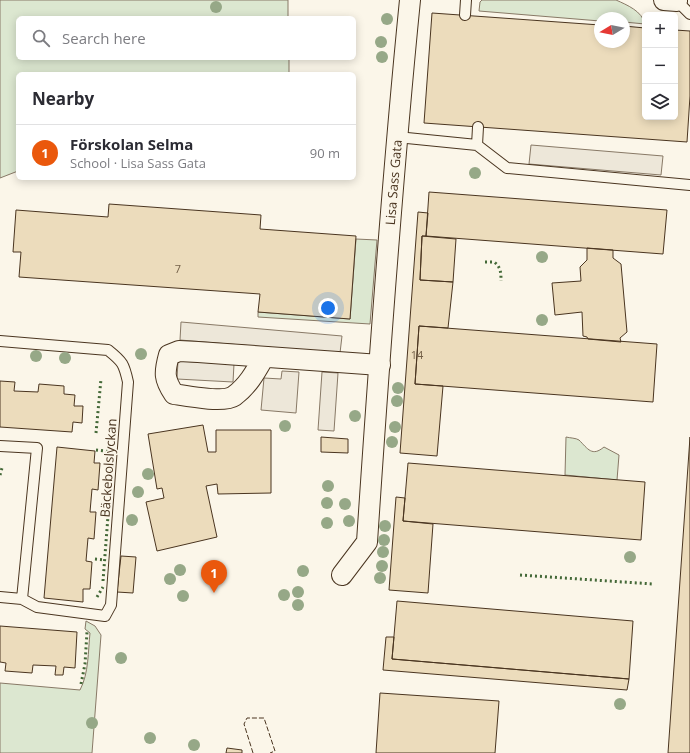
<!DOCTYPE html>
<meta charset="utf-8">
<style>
body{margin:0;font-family:"Open Sans",sans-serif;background:#f7f7f7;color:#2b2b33}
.controls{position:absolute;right:12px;top:12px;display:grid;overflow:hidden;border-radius:6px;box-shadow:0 2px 10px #0003}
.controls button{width:36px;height:36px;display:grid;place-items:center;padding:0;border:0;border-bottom:1px solid #e1e1e2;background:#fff;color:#2b2b33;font:20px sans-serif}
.compass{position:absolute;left:594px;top:12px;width:36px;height:36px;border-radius:50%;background:#fff;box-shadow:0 2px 10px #0003;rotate:260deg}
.you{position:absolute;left:328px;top:308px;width:14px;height:14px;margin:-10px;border:3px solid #fff;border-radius:50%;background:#1a73e8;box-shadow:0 0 0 6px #1a73e833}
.badge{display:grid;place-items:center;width:26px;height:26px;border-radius:50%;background:#ea580c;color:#fff;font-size:13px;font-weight:700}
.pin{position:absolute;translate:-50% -33px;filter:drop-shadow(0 1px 2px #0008)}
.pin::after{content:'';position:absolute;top:21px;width:14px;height:12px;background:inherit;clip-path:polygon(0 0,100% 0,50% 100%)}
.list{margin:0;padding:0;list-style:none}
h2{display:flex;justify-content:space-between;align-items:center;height:52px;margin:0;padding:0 16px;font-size:17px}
h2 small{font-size:13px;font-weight:400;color:#7c7c81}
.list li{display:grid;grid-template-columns:26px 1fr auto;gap:12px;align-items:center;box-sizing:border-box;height:56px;padding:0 16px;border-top:1px solid #e1e1e2}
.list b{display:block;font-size:15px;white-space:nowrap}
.list p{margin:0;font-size:13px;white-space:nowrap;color:#7c7c81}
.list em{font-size:13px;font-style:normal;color:#7c7c81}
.icon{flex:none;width:22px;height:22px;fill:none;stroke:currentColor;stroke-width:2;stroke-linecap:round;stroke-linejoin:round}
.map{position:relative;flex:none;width:690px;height:753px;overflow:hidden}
.search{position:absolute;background:#fff;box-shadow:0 2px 10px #0003;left:16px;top:16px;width:340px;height:44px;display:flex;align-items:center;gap:10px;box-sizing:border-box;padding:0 14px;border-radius:6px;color:#7c7c81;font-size:15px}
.panel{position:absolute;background:#fff;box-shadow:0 2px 10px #0003;left:16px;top:72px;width:340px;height:108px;border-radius:6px}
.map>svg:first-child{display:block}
</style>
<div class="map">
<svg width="690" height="753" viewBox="0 0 690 753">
<rect width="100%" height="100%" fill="#fbf6e9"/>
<path fill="#dce7d0" stroke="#887966" d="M 0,0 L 288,0 L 288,18 L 18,18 L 18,58 L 289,58 L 289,74 L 18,74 L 18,171 L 0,178 Z
M 482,0 L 616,0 C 627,5 642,11 645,24 L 624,22 L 624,18 L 600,18 L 600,21 L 479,11 L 480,2 Z
M 356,239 L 377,240 L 370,324 L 258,317 L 258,312 L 350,319 Z
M 566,437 C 570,438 576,438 579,440 C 588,449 592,457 604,447 L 619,455 L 617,480 L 565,475 Z
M 86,621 L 95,626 L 101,635 L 92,753 L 0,753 L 0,683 L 80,690 C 89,673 88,651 90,633 L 85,629 Z"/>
<path fill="#ede7d9" stroke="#887966" d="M 531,145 L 663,156 L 661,175 L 529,164 Z
M 181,322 L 342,336 L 340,353 L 180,340 Z
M 178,361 L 234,364 L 233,382 L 177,379 Z
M 282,371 L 299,372 L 296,413 L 261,410 L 264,378 L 281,379 Z
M 322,372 L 338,373 L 334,431 L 318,430 Z"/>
<path fill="#ecdcbc" stroke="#4a3520" d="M 432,13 L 600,25 L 600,42 L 624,42 L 624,26 L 645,28 L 645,117 L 675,117 L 675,30 L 690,31 L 690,96 L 687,142 L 424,123 Z
M 429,192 L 667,210 L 663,254 L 426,236 Z
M 109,204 L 261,215 L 260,229 L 356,236 L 350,319 L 258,312 L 260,294 L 19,277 L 21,252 L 13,252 L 16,210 L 108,217 Z
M 418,212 L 428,213 L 426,236 L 422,236 L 420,280 L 453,282 L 448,328 L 419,326 L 415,384 L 443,386 L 437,456 L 400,453 Z
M 422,236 L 456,239 L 453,282 L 420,280 Z
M 587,248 L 613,250 L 613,258 L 621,264 L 627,332 L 620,338 L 621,342 L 588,339 L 587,337 L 583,336 L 582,312 L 555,315 L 552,283 L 581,281 L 580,267 L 587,260 Z
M 419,326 L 657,344 L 653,402 L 415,384 Z
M 0,381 L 15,382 L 14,391 L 38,392 L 39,384 L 64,386 L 64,394 L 75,395 L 74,406 L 83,406 L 82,423 L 73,422 L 72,432 L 0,427 Z
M 203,425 L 208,452 L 216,452 L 216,430 L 271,430 L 271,493 L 218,494 L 217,484 L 206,486 L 217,537 L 157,551 L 146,502 L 164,498 L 162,488 L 157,489 L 148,434 Z
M 321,437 L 348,439 L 348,453 L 321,452 Z
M 690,437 L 690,753 L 668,753 Z
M 57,447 L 95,451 L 94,463 L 100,463 L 98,490 L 92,489 L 90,512 L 96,512 L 94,539 L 88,538 L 86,561 L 92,562 L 90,589 L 83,589 L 83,602 L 44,598 Z
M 408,463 L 645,482 L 641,540 L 403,521 Z
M 396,497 L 405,498 L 403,521 L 433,524 L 428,593 L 389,590 Z
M 121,556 L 136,557 L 133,593 L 117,592 Z
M 397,601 L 633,621 L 629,679 L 392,659 Z
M 0,626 L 77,632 L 75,668 L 64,667 L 63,675 L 55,675 L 56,666 L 33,665 L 32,673 L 5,671 L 6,663 L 0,662 Z
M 386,637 L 394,637 L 392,659 L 629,679 L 627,690 L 383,670 Z
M 380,693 L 499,701 L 495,753 L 376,753 Z
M 227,748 L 242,750 L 242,753 L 226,753 Z"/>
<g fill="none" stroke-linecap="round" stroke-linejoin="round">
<defs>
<path id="service" d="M 677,1 L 690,14
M 465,15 L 466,0
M 397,137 L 477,145 L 507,168 L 690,185
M 477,145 L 478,127
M 0,341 L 108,350 C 123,362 124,364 128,382 L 111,605 L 105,616 L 37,607 L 22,599 L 0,597
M 0,446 L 37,448 L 22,599"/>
<g id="minor">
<path d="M 664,0 L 677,1"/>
<path d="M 264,357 C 256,371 248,386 234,396 C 224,403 187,396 174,394 C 164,379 164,373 169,355 L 179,351 L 198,352 L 380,365"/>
<path id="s1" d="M 342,575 L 367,542 C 379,361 392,180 410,0"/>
</g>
</defs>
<use href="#service" stroke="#4a3520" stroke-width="12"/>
<use href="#minor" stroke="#4a3520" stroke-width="22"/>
<use href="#service" stroke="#fbf6e9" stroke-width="10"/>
<use href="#minor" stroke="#fbf6e9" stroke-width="20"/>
<path stroke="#436837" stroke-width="3" stroke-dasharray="2 3" stroke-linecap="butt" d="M 485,262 L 494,262 C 501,267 501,273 501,281
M 96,433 L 101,379
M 96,450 L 113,452 L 110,488
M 0,475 L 2,468
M 95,559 L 105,560
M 520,575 L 653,584
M 103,581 L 108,516
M 97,597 L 103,587
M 81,684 L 85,664 L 87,632"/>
<path stroke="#4a3520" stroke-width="1" stroke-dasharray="5 2" stroke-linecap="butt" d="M 253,753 L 244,724 L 247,718 L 264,718 L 275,751 L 270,753"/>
</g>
<g fill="#96a887">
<circle cx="216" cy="7" r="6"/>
<circle cx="387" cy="19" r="6"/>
<circle cx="381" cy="42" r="6"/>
<circle cx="382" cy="57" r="6"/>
<circle cx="475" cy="173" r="6"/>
<circle cx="542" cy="257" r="6"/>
<circle cx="542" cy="320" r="6"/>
<circle cx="141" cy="354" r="6"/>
<circle cx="36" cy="356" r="6"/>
<circle cx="65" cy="358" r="6"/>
<circle cx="398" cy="388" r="6"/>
<circle cx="397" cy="401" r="6"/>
<circle cx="355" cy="416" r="6"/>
<circle cx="285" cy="426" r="6"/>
<circle cx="395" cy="427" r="6"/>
<circle cx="392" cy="442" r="6"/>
<circle cx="148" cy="474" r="6"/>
<circle cx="328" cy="486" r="6"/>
<circle cx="138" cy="492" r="6"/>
<circle cx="327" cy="503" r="6"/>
<circle cx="345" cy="504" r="6"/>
<circle cx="132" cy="520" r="6"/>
<circle cx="349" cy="521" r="6"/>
<circle cx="327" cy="523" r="6"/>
<circle cx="385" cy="526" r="6"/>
<circle cx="384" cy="540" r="6"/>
<circle cx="383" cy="552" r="6"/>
<circle cx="630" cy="557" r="6"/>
<circle cx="382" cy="566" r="6"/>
<circle cx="180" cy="570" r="6"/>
<circle cx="303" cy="571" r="6"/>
<circle cx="380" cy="578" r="6"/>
<circle cx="170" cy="579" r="6"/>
<circle cx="298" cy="592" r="6"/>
<circle cx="284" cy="595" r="6"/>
<circle cx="183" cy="596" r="6"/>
<circle cx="298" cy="605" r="6"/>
<circle cx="121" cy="658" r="6"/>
<circle cx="620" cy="704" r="6"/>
<circle cx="92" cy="723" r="6"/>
<circle cx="150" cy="738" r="6"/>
<circle cx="194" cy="745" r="6"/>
</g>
<g text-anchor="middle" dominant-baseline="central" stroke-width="3" stroke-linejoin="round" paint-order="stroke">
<g font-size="11" fill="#725f47">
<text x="178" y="268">7</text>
<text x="417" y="354">14</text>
</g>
<g font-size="13" fill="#4a3520" stroke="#fbf6e9">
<text stroke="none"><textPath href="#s1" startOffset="402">Lisa Sass Gata</textPath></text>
<text transform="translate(108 468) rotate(-86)">Bäckebolslyckan</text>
</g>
</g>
</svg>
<div class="controls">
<button>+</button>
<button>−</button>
<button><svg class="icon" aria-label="layers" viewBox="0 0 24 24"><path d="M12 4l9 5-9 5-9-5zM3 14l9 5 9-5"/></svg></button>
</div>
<svg class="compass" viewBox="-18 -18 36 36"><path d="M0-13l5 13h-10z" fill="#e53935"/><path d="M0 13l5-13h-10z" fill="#7c7c81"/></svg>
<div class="you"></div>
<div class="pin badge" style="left:214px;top:593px">1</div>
<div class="search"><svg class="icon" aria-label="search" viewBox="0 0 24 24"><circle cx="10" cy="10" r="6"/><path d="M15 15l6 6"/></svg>Search here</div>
<section class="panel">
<h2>Nearby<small></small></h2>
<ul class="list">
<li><span class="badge">1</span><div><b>Förskolan Selma</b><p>School · Lisa Sass Gata</p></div><em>90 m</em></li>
</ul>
</section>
</div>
